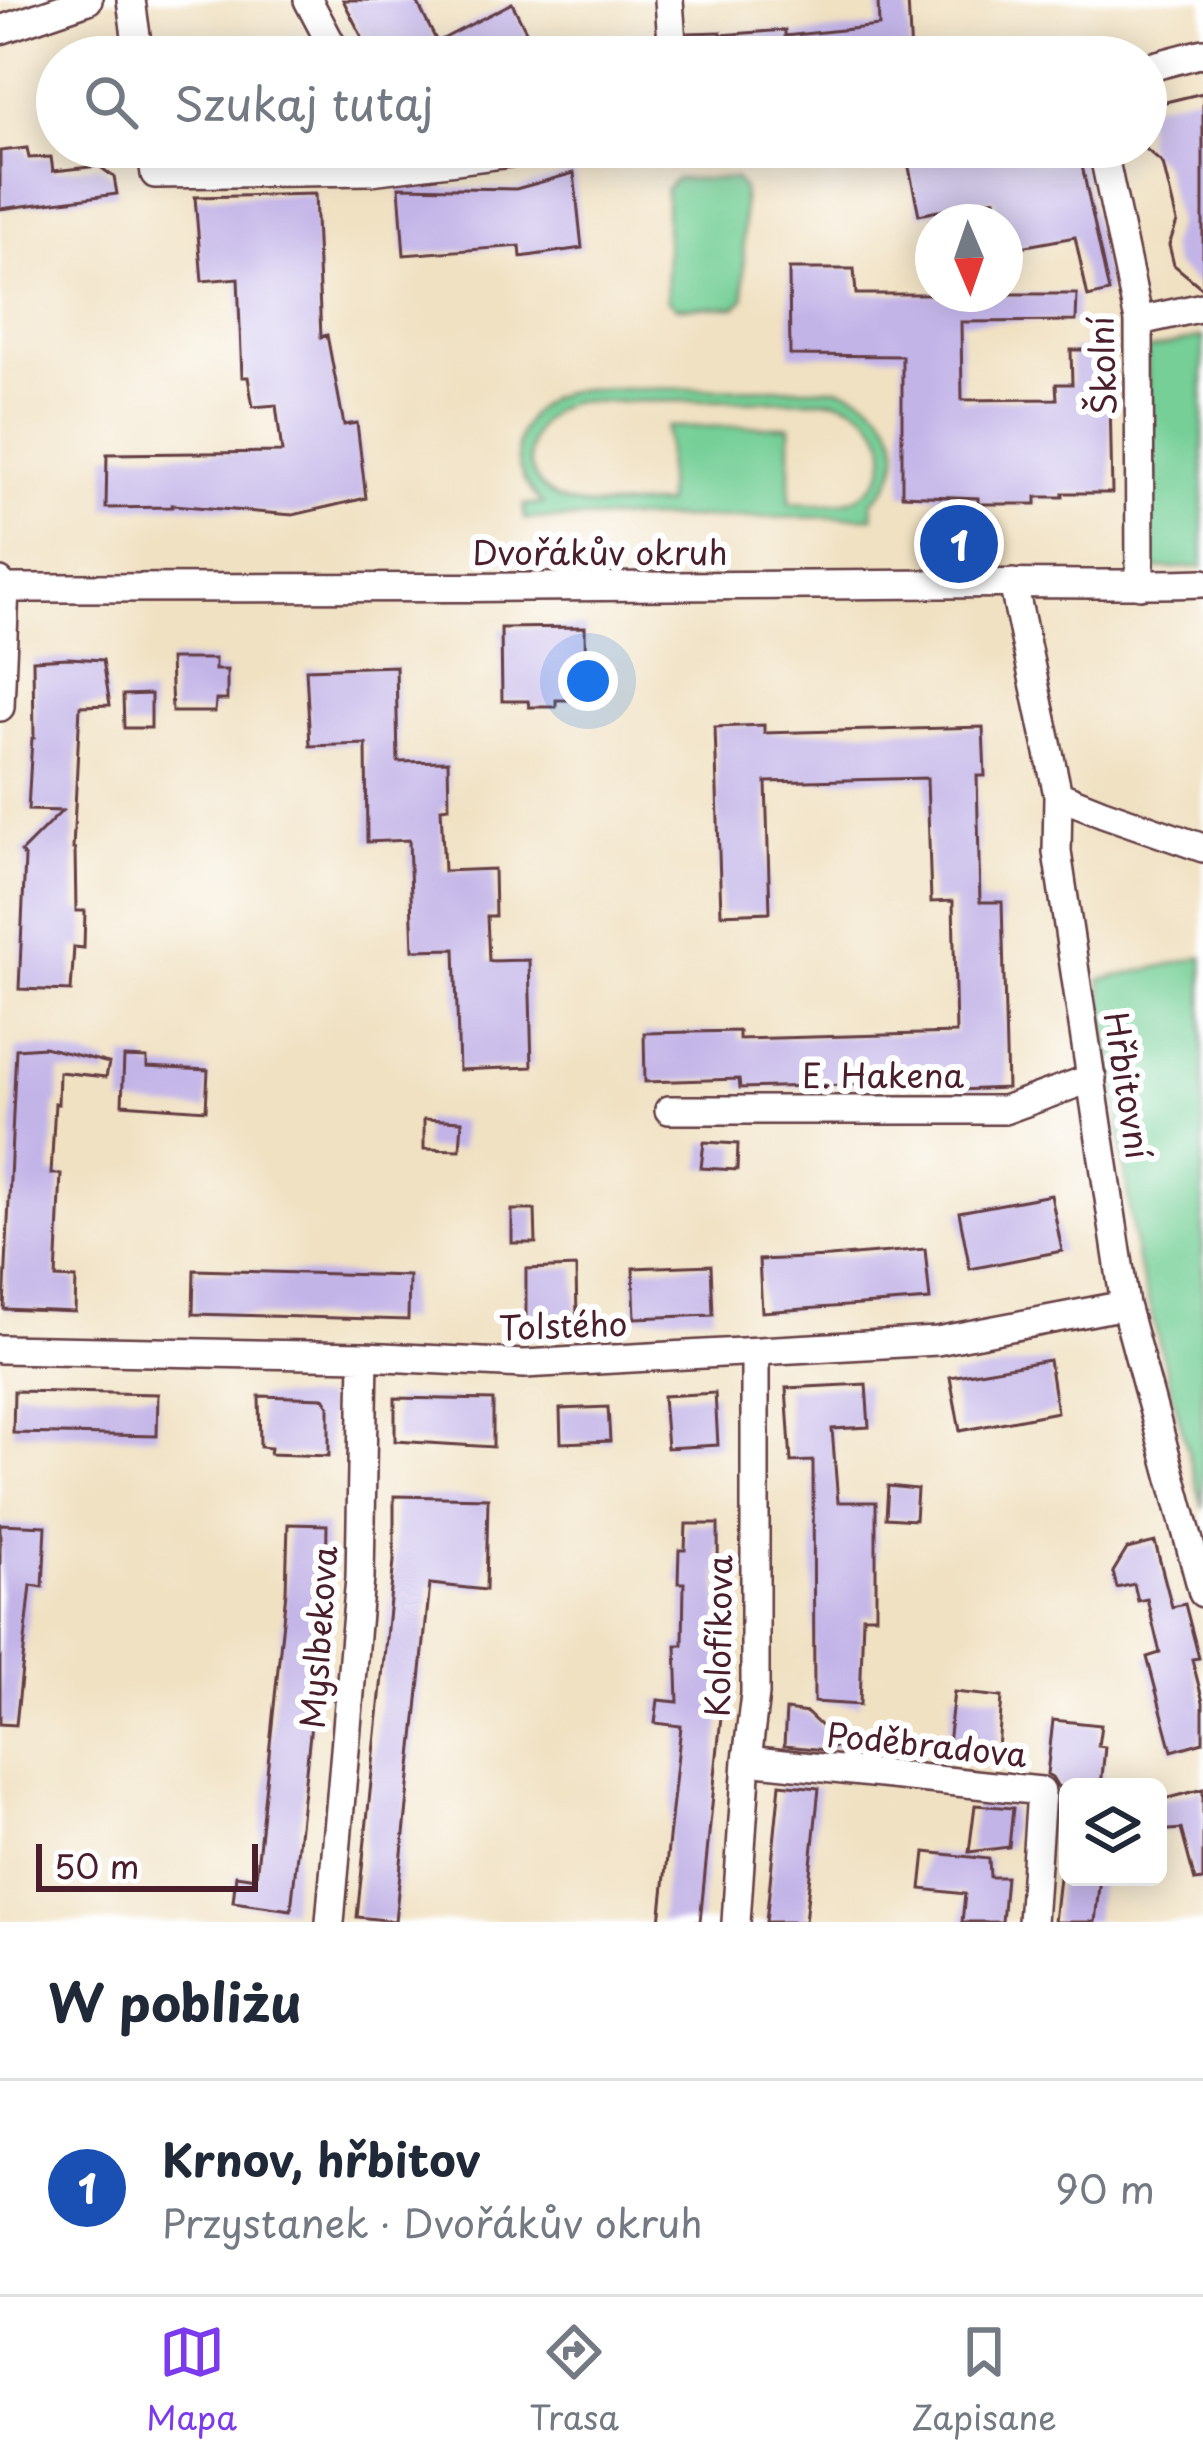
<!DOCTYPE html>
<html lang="pl">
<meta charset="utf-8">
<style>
body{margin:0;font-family:"Playpen Sans",sans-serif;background:#f6f6f7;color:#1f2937}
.controls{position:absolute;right:36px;bottom:36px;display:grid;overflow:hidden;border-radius:18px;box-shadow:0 6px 30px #0003}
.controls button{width:108px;height:108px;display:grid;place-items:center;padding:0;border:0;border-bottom:3px solid #e0e1e3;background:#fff;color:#1f2937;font:60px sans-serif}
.compass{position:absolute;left:915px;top:204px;width:108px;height:108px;border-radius:50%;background:#fff;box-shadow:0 6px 30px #0003;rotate:178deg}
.scale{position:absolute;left:36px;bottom:30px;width:222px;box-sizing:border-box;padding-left:12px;border:6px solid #4a1f2b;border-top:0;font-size:33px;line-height:42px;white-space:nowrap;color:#4a1f2b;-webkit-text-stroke:9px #fff;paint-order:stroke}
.you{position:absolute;left:588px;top:681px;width:42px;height:42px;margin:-30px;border:9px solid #fff;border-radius:50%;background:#1a73e8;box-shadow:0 0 0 18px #1a73e833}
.badge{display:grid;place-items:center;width:78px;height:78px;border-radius:50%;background:#7c3aed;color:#fff;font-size:39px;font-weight:700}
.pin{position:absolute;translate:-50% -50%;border:6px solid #fff;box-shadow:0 3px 12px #0006}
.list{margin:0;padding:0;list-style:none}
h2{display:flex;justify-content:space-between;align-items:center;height:156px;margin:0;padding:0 48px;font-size:51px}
h2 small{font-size:39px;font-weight:400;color:#747a83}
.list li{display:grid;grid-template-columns:78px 1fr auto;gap:36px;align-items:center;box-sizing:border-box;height:216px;padding:0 48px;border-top:3px solid #e0e1e3}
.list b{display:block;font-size:45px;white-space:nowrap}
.list p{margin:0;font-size:39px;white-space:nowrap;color:#747a83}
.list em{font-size:39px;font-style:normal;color:#747a83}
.icon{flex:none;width:66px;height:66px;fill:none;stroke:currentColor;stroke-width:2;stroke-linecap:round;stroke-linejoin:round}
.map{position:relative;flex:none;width:1203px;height:1922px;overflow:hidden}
.search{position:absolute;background:#fff;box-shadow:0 6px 30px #0003;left:36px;right:36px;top:36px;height:132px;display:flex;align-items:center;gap:30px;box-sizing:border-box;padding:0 42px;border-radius:66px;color:#747a83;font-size:45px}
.sheet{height:372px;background:#fff}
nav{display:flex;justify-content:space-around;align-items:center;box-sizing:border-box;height:168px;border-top:3px solid #e0e1e3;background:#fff;font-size:33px;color:#747a83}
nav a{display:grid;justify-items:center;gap:6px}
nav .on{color:#7c3aed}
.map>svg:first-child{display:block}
</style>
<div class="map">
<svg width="1203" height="1922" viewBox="0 0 1203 1922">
<rect width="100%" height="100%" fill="#fff"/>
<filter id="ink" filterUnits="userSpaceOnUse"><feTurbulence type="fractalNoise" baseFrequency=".00833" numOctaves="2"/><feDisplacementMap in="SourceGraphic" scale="24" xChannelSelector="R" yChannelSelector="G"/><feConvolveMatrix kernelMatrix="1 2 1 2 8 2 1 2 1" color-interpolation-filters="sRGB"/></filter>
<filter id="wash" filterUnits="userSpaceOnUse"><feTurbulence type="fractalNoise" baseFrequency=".004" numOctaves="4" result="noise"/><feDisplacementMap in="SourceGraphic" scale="48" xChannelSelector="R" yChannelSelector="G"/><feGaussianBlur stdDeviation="2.7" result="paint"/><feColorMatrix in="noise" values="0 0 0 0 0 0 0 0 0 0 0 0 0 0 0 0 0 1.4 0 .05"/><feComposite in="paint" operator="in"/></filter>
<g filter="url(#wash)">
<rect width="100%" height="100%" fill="#f0e1c2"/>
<path fill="#75cf96" stroke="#607760" stroke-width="3" fill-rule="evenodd" d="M 675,179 L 735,179 L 743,188 L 744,299 L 736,307 L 677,307 L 667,300 L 666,189 Z
M 1203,337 L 1203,567 L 1151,569 L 1147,350 Z
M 837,388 C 895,399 920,460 872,502 L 873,517 L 524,519 L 524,505 L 543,504 C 494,461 520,393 584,389 ZM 835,400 C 887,409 906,471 857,497 C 838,507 811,504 790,503 L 790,426 L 667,427 L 666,504 C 638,504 588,511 563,501 C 512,480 523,418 571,402 Z
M 1203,957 L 1203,1508 L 1136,1256 L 1100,980 Z"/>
<g id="blocks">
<path fill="#c2b4e7" d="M 343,0 L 416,0 L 437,42 L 512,3 L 539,57 L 372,57 Z
M 878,0 L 908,0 L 911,57 L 691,57 L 689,33 L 721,32 L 721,35 L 785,30 L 785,36 L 879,26 Z
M 1203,93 L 1203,289 L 1174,265 L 1169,245 L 1177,222 L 1163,164 L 1146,149 L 1146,114 L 1149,106 Z
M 931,147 L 1078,147 L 1109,292 L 1088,297 L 1075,237 L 1005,250 L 1005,222 L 997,222 L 995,199 L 919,215 L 906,153 Z
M 27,148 L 29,158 L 51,157 L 53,171 L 99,166 L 114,177 L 117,194 L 0,209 L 0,151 Z
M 574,173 L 582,248 L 521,257 L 520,246 L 404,255 L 399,187 L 516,189 Z
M 315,194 L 321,337 L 327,335 L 344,425 L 357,423 L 366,498 L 293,515 L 172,505 L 172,507 L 106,508 L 107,454 L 282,452 L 276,405 L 253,407 L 248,377 L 242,377 L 238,278 L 202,281 L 195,197 Z
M 789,269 L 854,269 L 856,294 L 1077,294 L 1076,321 L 961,322 L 962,400 L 1057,399 L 1056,384 L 1072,384 L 1071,350 L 1109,350 L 1112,493 L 1063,493 L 1063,497 L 1036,497 L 1036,504 L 978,504 L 978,498 L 902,495 L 902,356 L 790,355 Z
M 585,627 L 586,700 L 556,700 L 556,707 L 529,707 L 528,701 L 502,701 L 501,628 Z
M 68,658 L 103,660 L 110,705 L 80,706 L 73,849 L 75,849 L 76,911 L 85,911 L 84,948 L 74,947 L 71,991 L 19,989 L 25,858 L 21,852 L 62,811 L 28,810 L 32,738 L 34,738 L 33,660 Z
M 170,659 L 215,659 L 215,670 L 227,670 L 227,700 L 216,700 L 215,712 L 172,712 Z
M 396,666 L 398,762 L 448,761 L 449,807 L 441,808 L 444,871 L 494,869 L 495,916 L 487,916 L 489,961 L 529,960 L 532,1067 L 459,1070 L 455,949 L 413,950 L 409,840 L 367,842 L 366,744 L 310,746 L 306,669 Z
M 151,694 L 151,728 L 124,728 L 123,695 Z
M 764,725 L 764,733 L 983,727 L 985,776 L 977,776 L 980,902 L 1002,902 L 1007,1088 L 958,1090 L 958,1082 L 740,1088 L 739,1079 L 645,1082 L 644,1033 L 739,1031 L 739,1039 L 956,1033 L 953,901 L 931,902 L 927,778 L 766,782 L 770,912 L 721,914 L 715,727 Z
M 44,1047 L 109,1063 L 106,1077 L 59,1072 L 58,1104 L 55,1103 L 51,1174 L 61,1174 L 56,1278 L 76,1279 L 75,1312 L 4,1309 L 16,1049 Z
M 124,1057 L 147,1058 L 147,1067 L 208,1070 L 206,1110 L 122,1104 Z
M 424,1119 L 462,1121 L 460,1150 L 424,1149 Z
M 704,1142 L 738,1144 L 737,1170 L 701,1168 Z
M 1051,1195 L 1062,1251 L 970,1269 L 959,1212 Z
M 512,1210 L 535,1210 L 536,1243 L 512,1243 Z
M 925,1249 L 930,1300 L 762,1312 L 759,1260 L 830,1257 Z
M 711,1265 L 713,1315 L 635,1318 L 633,1268 Z
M 576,1267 L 577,1321 L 526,1322 L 526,1269 Z
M 194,1270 L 409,1276 L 408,1320 L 193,1314 Z
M 1049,1360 L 1057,1412 L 960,1431 L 950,1377 Z
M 866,1384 L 869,1427 L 832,1429 L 838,1502 L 876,1502 L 876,1616 L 863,1616 L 860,1705 L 814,1702 L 813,1461 L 791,1462 L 786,1388 Z
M 14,1391 L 158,1394 L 157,1436 L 13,1433 Z
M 715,1393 L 718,1445 L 667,1448 L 663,1396 Z
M 259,1396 L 324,1398 L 329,1406 L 329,1456 L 270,1454 L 271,1448 L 260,1447 Z
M 395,1398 L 493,1400 L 493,1447 L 395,1441 Z
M 608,1407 L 610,1441 L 561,1443 L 560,1409 Z
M 888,1486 L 917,1489 L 915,1520 L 886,1518 Z
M 394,1496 L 488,1498 L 486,1590 L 430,1584 L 395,1921 L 357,1917 L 394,1561 Z
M 0,1524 L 46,1526 L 43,1587 L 31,1585 L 16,1725 L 0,1724 Z
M 288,1524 L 327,1525 L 326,1585 L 291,1910 L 233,1902 L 236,1875 L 256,1878 L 286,1592 Z
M 686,1524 L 718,1524 L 719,1706 L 722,1707 L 700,1922 L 660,1922 L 681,1726 L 655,1723 L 658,1700 L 678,1702 L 676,1645 L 683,1645 L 684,1583 L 678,1583 L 679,1550 L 685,1550 Z
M 1155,1542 L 1172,1607 L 1185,1604 L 1199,1658 L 1192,1659 L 1203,1702 L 1203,1742 L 1172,1751 L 1147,1657 L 1160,1653 L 1147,1599 L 1138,1601 L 1134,1584 L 1117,1588 L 1113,1572 L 1127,1549 Z
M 954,1692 L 1002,1697 L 998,1749 L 948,1744 Z
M 786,1710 L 807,1713 L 841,1745 L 826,1750 L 784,1746 Z
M 1053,1720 L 1101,1725 L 1098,1746 L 1105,1747 L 1101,1787 L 1058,1787 L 1052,1777 L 1047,1774 Z
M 780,1784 L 819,1788 L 805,1922 L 766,1922 Z
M 1203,1789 L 1203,1880 L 1195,1881 L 1181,1829 L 1158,1831 L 1158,1801 Z
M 975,1805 L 1013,1808 L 1009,1847 L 969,1852 Z
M 925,1852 L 989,1859 L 990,1877 L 1006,1877 L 1002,1922 L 962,1922 L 965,1894 L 921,1889 Z
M 1059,1877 L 1100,1877 L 1095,1922 L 1054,1922 Z"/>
</g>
</g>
<g filter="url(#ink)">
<use href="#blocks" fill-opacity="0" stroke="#633c42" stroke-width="3"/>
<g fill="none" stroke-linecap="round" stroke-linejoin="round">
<defs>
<path id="minor" d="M 131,0 L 139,57
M 308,0 L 338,57
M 669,0 L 673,57
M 0,30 L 88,0
M 1146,68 L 1203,53
M 151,147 L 155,174 L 371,171 L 556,147
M 1102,147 L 1139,321 L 1140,585
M 1139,321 L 1203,307
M 0,582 L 5,588 C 317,588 628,588 940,584 C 1028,582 1115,586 1203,583
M 1013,583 L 1058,795 L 1057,852 L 1125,1305 L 1203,1593
M 0,707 L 5,588
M 1058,795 L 1103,813 L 1203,848
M 669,1110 L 1004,1110 L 1092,1078
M 0,1349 L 364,1356 L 524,1364 L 937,1341 L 1125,1305
M 747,1760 L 1041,1791 L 1032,1922
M 330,1922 L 360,1578 L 364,1356
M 736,1922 L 747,1760 L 755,1694 L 755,1352"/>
</defs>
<use href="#minor" stroke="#633c42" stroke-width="32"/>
<use href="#minor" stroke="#fff" stroke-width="27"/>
</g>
</g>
<g text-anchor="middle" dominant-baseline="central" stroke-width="12" stroke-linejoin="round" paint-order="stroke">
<g font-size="33" fill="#4a1f2b" stroke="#fff">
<text transform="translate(1101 366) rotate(-92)">Školní</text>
<text x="600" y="551">Dvořákův okruh</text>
<text x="883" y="1074">E. Hakena</text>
<text transform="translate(1129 1085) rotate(81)">Hřbitovní</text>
<text transform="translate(563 1324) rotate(-2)">Tolstého</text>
<text transform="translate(717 1636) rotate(-89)">Kolofíkova</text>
<text transform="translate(317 1637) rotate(-86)">Myslbekova</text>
<text transform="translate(927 1743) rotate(6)">Poděbradova</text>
</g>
</g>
</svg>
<div class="controls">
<button><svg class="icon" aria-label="layers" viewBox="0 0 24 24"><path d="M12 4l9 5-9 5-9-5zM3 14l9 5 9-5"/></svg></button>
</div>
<svg class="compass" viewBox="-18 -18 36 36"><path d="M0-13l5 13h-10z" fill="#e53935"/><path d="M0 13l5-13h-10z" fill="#747a83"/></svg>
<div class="scale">50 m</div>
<div class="you"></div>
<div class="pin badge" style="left:959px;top:544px;background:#1a4fb4">1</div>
<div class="search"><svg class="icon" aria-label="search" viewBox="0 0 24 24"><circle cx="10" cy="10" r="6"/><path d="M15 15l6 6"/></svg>Szukaj tutaj</div>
</div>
<section class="sheet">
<h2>W pobliżu<small></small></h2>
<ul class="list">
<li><span class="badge" style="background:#1a4fb4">1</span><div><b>Krnov, hřbitov</b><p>Przystanek · Dvořákův okruh</p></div><em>90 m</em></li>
</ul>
</section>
<nav>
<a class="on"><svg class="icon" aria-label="map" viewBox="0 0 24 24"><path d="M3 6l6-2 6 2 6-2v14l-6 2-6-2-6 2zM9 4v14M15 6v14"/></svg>Mapa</a>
<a><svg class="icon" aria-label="directions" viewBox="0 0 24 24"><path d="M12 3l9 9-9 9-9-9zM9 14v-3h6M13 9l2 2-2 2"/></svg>Trasa</a>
<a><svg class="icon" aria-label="saved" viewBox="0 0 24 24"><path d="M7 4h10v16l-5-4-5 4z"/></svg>Zapisane</a>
</nav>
